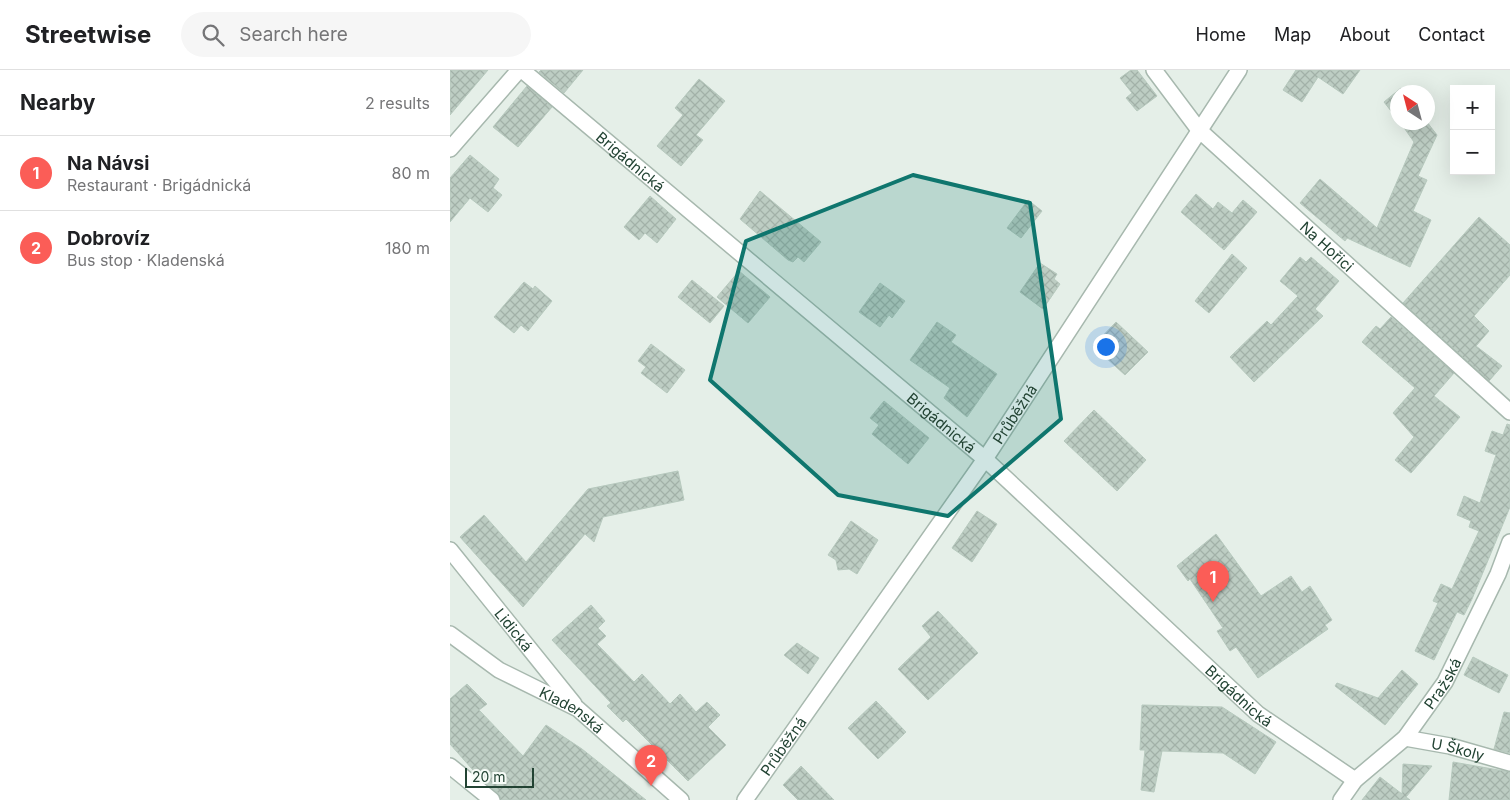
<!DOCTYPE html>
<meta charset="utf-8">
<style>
body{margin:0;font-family:Inter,sans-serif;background:#f6f6f6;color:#202124}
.controls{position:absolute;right:15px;top:15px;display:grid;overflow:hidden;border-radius:0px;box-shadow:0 5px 20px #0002}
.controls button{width:45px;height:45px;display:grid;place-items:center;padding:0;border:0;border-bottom:1px solid #e0e0e0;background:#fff;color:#202124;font:25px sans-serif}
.compass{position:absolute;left:940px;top:15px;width:45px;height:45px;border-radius:50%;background:#fff;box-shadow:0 5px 20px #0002;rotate:324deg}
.scale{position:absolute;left:15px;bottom:12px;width:69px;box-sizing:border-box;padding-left:5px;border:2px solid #224333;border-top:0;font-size:14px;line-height:18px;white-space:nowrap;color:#224333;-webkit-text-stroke:4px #f6fbf7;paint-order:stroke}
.you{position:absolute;left:655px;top:276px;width:18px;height:18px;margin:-12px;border:4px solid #fff;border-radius:50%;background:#1a73e8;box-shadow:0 0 0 8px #1a73e833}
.badge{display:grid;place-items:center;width:32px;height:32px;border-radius:50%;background:#fb5d57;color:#fff;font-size:16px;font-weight:700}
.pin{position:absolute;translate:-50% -41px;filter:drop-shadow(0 1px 2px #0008)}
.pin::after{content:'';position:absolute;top:26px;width:18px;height:15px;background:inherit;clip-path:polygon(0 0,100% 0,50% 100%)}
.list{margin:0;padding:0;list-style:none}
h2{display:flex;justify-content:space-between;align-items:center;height:65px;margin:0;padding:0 20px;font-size:21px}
h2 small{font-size:16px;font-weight:400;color:#757577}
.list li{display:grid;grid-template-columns:32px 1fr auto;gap:15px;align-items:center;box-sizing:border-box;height:75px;padding:0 20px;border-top:1px solid #e0e0e0}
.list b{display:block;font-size:19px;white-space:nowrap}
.list p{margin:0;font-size:16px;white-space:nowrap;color:#757577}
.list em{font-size:16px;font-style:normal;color:#757577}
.icon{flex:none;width:28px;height:28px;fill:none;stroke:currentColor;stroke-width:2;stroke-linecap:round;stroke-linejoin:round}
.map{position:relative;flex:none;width:1060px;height:730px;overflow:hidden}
header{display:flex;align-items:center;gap:30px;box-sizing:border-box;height:70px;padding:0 25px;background:#fff;border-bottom:1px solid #e0e0e0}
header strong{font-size:24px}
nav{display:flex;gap:28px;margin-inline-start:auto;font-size:18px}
.search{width:350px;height:45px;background:#f6f6f6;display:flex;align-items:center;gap:12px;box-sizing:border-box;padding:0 18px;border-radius:28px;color:#757577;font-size:19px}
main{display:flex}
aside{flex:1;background:#fff}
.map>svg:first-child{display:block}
</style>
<header>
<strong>Streetwise</strong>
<div class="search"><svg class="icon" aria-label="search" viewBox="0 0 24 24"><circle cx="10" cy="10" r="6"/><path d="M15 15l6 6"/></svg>Search here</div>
<nav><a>Home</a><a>Map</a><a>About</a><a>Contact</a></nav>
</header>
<main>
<aside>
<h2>Nearby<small>2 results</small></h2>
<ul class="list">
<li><span class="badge">1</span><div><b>Na Návsi</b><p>Restaurant · Brigádnická</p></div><em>80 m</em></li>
<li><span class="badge">2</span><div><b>Dobrovíz</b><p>Bus stop · Kladenská</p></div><em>180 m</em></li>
</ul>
</aside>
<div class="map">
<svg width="1060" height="730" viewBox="0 0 1060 730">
<defs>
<pattern id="building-cross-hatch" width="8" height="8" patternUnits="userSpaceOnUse" patternTransform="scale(1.25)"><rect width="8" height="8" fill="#bdcdc3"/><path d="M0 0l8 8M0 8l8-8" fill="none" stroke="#a2b1a8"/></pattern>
</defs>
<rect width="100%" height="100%" fill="#e5efe8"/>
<path fill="url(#building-cross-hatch)" stroke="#b7c9be" d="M 0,0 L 38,0 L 0,45 Z
M 91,0 L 133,0 L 114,23 L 89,2 Z
M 681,0 L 687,0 L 707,26 L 687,41 L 676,28 L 682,23 L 670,8 Z
M 846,0 L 910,0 L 893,24 L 868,7 L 852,32 L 833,20 Z
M 249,9 L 275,31 L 246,65 L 253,70 L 231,96 L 207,76 L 233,45 L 225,38 Z
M 77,16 L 102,37 L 68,77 L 43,57 Z
M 951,18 L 954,22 L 948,22 L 948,50 L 934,32 Z
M 950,52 L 977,52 L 987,65 L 968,106 L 977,110 L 963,141 L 981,150 L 960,197 L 897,168 L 895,171 L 850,133 L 870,109 L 927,158 L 964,72 Z
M 20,85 L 49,109 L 43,118 L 52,125 L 38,142 L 20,128 L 0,152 L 0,108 Z
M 310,121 L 371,172 L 354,192 L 348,187 L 343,192 L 338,190 L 290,149 Z
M 746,124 L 763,139 L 768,132 L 782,143 L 793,130 L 807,142 L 774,180 L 731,142 Z
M 200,126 L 226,149 L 207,173 L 195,163 L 189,170 L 174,157 Z
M 578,130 L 592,141 L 571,168 L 557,158 Z
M 1029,147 L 1060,175 L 1060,205 L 1024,246 L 1039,261 L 1026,276 L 1052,296 L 1039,311 L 953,233 Z
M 782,184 L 797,198 L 759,243 L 745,231 Z
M 850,187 L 856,192 L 861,187 L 889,211 L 865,239 L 873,246 L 804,312 L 780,287 L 817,251 L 821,255 L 848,226 L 830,211 Z
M 590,193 L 607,204 L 604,209 L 610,214 L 593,239 L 570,222 Z
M 289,201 L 320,227 L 298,253 L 267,227 Z
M 242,210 L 274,236 L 260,253 L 228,227 Z
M 74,212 L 83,219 L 85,216 L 102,231 L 78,261 L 71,255 L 64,263 L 44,247 Z
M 430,213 L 455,231 L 442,248 L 439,245 L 430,257 L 409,242 Z
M 941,247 L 1004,303 L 984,326 L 1010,347 L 961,403 L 945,390 L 964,367 L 943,343 L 965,318 L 912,272 L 926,256 L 930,259 Z
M 487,252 L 506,265 L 501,272 L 547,304 L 517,347 L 494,328 L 500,318 L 460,290 Z
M 666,252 L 698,282 L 675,305 L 643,276 Z
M 201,274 L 235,300 L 217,323 L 191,303 L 196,297 L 188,291 Z
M 434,331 L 479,368 L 458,394 L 422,364 L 429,355 L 420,348 Z
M 644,340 L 696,390 L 667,421 L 614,371 Z
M 1057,354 L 1060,355 L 1060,437 L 1022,529 L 1014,545 L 1007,542 L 984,590 L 965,581 L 988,533 L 983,531 L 991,514 L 1002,519 L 1029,461 L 1019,457 L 1021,451 L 1007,445 L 1014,426 L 1030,433 L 1046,385 L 1035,381 L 1042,361 L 1053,365 Z
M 228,401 L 234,430 L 153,447 L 144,472 L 135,464 L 73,537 L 10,467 L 34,445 L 76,492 L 138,419 Z
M 527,441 L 547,454 L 522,492 L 502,478 Z
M 401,451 L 428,470 L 407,504 L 399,499 L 388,500 L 386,490 L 378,485 Z
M 766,464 L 811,526 L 841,506 L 852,522 L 860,516 L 882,550 L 875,555 L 878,559 L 808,608 L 786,577 L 780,581 L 767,561 L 773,558 L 740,509 L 738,511 L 727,496 Z
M 141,535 L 155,551 L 148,558 L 156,566 L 147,574 L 184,612 L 192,604 L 220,634 L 230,624 L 246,642 L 257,632 L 270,645 L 258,657 L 276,675 L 238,711 L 176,649 L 173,652 L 157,636 L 161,633 L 102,570 Z
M 488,541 L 528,583 L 478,630 L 448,599 L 481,567 L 472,556 Z
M 347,573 L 369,588 L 358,604 L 334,585 Z
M 1023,587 L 1058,605 L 1049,623 L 1014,605 Z
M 952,600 L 968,614 L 935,655 L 885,616 L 887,613 L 928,628 Z
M 17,614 L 37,634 L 29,640 L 73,686 L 96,655 L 132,679 L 196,730 L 51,730 L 48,723 L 30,708 L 0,674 L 0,629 Z
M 426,631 L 456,662 L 428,689 L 398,658 Z
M 692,635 L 772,637 L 826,672 L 805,704 L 773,683 L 712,681 L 704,722 L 691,720 L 695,680 L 690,680 Z
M 1054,642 L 1060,643 L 1060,683 L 1044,679 Z
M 1003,692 L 1060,702 L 1060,730 L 999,730 Z
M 953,694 L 982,696 L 956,727 L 960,730 L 912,730 L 930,707 L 952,724 Z
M 351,696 L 384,730 L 348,730 L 333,715 Z"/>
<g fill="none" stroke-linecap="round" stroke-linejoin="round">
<defs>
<g id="minor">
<path id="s1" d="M 72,0 L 535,389 L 808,644 L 905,710"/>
<path id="s2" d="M 704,0 L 749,60 L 1060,342"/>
<path d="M 0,79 L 69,0"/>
<path id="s3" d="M 0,480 L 124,634"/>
<path id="s4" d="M 0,564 L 49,600 L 128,639 L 231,730"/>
<path id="s5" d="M 955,668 L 1000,676 L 1060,693"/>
<path d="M 0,696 L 42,730"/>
<path id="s6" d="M 295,730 L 535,389 L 789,0"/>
<path id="s7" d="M 891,730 L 905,710 L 955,668 L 995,612 L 1048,504 L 1060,472"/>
</g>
</defs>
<use href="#minor" stroke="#a7b8ae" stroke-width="18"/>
<use href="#minor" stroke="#fff" stroke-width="15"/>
</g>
<path fill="#0f766e" fill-opacity="0.2" stroke="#0f766e" stroke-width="4" stroke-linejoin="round" d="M 463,105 L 580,133 L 611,349 L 498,446 L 388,425 L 260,310 L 296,171 Z"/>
<g text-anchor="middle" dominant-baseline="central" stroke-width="4" stroke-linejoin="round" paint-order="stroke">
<g font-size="15" fill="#224333" stroke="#f6fbf7">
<text stroke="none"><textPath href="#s1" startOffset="142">Brigádnická</textPath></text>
<text stroke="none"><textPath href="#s2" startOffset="248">Na Hořici</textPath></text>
<text stroke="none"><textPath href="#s6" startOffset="471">Průběžná</textPath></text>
<text stroke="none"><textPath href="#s1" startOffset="548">Brigádnická</textPath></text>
<text stroke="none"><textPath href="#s3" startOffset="102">Lidická</textPath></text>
<text stroke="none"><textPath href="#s7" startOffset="156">Pražská</textPath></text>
<text stroke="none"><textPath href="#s1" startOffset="952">Brigádnická</textPath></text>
<text stroke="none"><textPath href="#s4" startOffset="144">Kladenská</textPath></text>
<text stroke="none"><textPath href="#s6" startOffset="66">Průběžná</textPath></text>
<text stroke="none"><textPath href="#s5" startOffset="54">U Školy</textPath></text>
</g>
</g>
</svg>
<div class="controls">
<button>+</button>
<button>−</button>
</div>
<svg class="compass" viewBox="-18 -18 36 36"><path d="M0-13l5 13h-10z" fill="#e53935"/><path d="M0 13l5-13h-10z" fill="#757577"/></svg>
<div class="scale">20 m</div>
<div class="you"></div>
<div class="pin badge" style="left:763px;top:532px">1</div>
<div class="pin badge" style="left:201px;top:716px">2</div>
</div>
</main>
